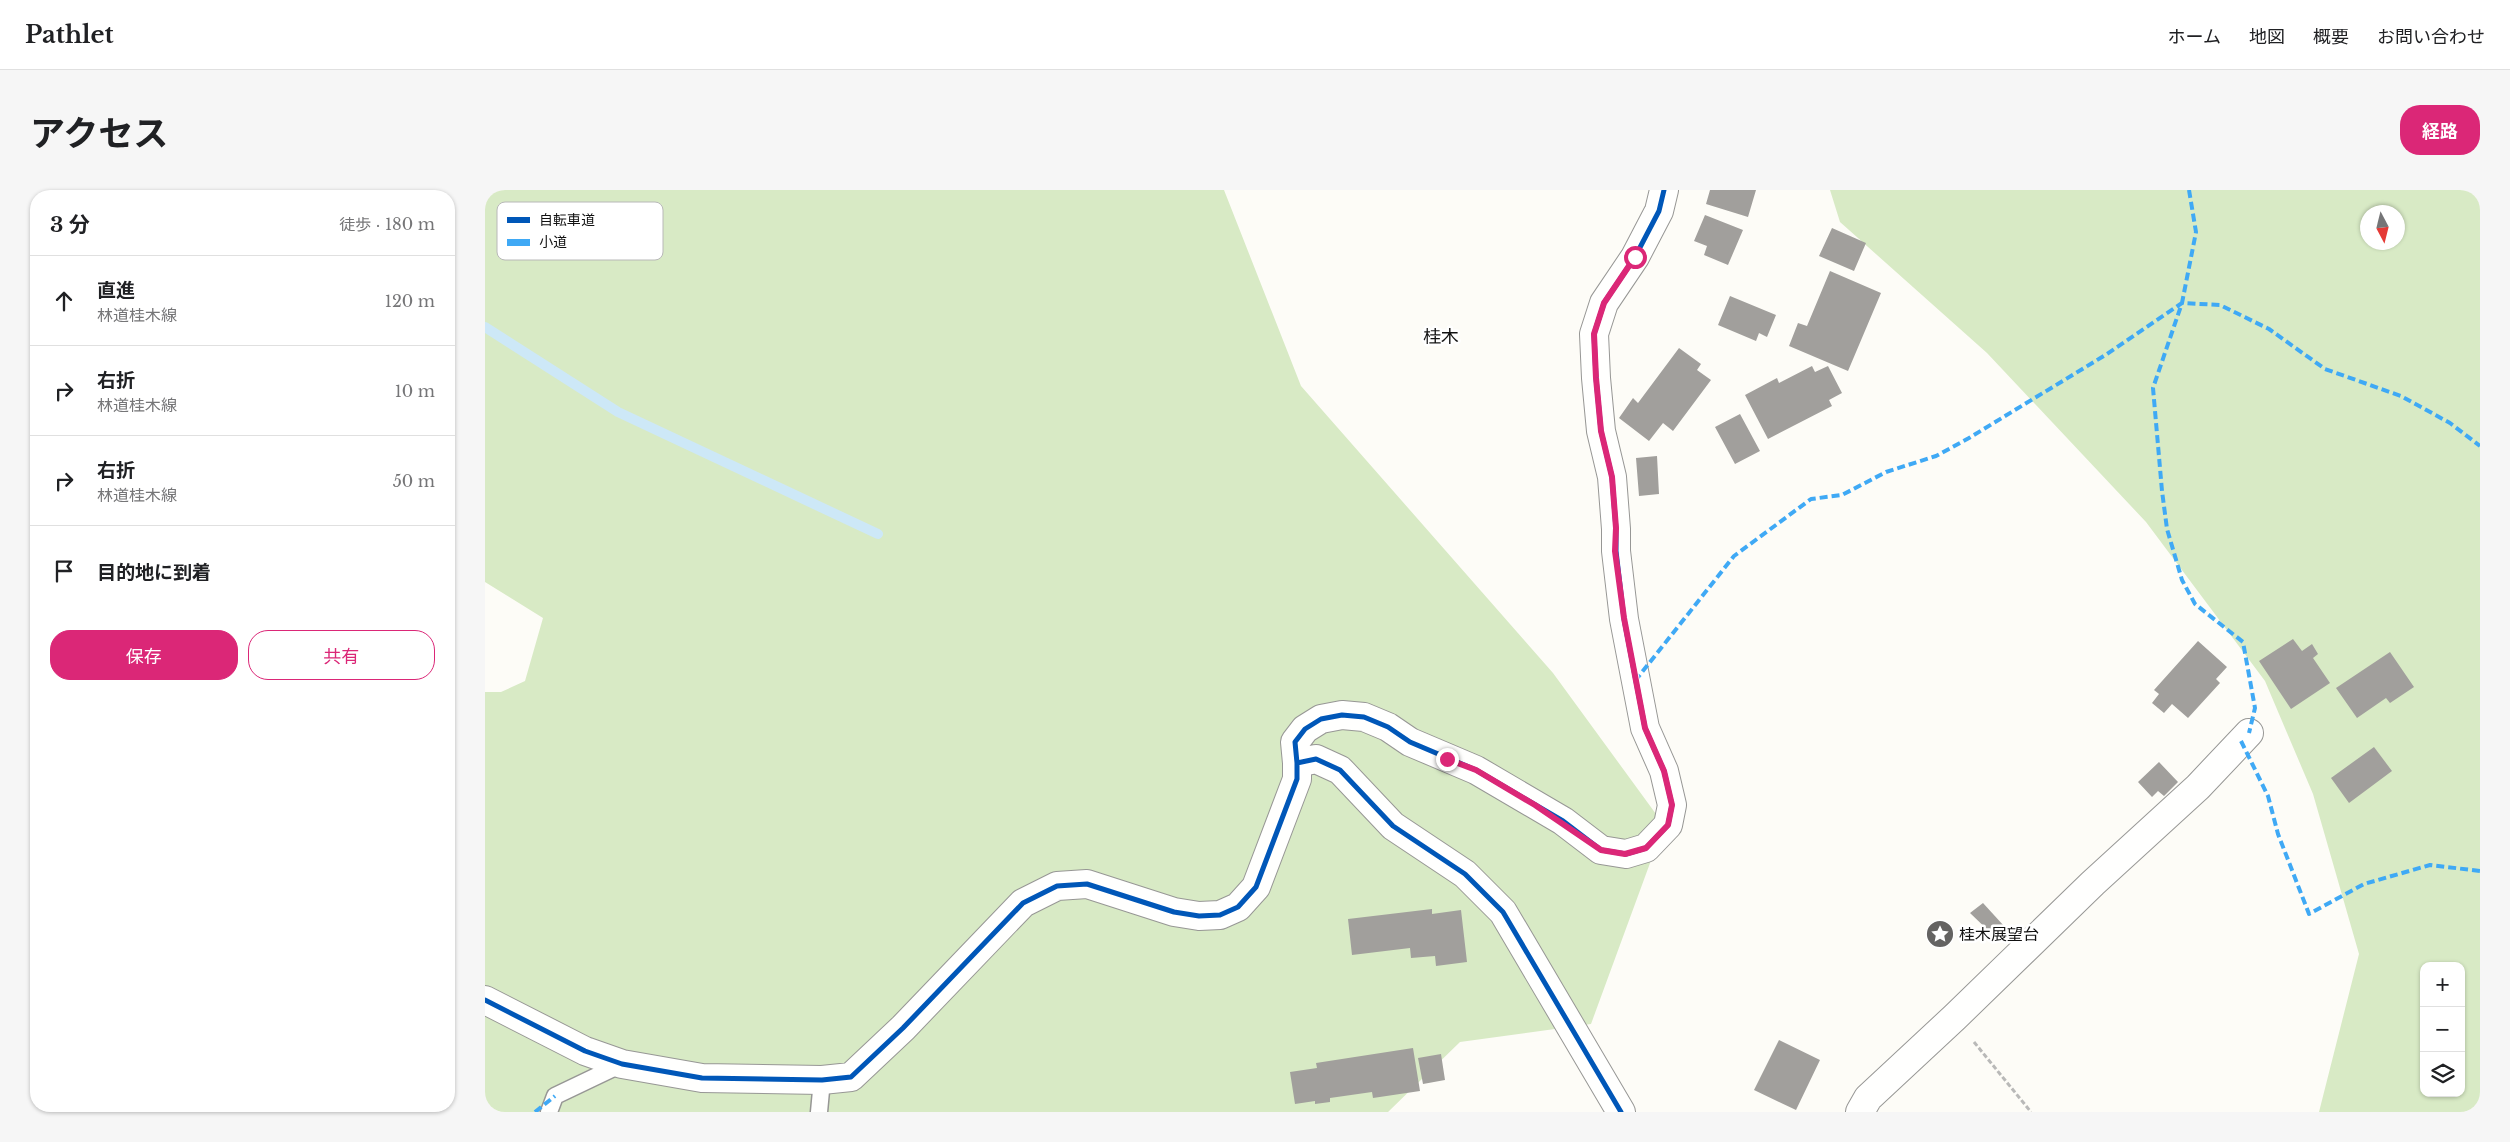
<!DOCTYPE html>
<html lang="ja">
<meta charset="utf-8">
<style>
body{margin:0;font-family:"Libre Baskerville","Noto Sans JP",serif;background:#f6f6f6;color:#202124}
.controls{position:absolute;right:15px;bottom:15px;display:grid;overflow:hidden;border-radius:10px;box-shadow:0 1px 4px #0004}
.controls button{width:45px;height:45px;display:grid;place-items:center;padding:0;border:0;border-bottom:1px solid #e0e0e0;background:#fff;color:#202124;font:25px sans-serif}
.compass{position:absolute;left:1875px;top:15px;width:45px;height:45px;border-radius:50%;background:#fff;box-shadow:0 1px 4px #0004;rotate:173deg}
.stop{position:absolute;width:15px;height:15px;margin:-11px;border:4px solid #db2777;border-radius:50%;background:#fff}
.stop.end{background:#db2777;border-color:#fff;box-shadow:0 1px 5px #0008}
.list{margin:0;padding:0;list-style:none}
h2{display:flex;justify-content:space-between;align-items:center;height:65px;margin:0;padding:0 20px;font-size:21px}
h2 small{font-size:16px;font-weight:400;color:#757577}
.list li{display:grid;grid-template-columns:32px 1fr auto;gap:15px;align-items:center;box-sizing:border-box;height:90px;padding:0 20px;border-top:1px solid #e0e0e0}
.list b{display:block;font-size:19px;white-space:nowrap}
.list p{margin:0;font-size:16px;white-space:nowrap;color:#757577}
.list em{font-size:16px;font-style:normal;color:#757577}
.actions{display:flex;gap:10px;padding:15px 20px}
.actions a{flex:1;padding:11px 0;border:1px solid #db2777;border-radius:20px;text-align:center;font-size:18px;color:#db2777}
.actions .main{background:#db2777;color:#fff}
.icon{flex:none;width:28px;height:28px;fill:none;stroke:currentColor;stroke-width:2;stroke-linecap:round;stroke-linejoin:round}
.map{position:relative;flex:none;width:1995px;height:922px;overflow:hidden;border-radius:20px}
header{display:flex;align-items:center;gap:30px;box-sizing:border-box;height:70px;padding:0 25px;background:#fff;border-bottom:1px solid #e0e0e0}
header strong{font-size:24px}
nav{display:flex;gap:28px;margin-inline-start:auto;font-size:18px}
.intro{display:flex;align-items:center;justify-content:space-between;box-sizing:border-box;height:120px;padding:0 30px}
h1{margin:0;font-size:35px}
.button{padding:12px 22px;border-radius:20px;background:#db2777;color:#fff;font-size:18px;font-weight:700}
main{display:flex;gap:30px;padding:0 30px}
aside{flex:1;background:#fff;border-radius:20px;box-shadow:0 1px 4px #0004}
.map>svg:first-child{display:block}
</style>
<header>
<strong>Pathlet</strong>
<nav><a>ホーム</a><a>地図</a><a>概要</a><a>お問い合わせ</a></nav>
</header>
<div class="intro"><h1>アクセス</h1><a class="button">経路</a></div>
<main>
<aside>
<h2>3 分<small>徒歩 · 180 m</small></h2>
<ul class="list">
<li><svg class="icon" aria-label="ahead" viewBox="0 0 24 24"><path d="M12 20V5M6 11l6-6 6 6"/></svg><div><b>直進</b><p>林道桂木線</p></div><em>120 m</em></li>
<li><svg class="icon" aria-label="right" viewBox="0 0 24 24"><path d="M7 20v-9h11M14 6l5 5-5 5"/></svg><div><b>右折</b><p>林道桂木線</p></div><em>10 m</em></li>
<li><svg class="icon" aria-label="right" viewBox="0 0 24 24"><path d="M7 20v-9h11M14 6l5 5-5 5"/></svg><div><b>右折</b><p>林道桂木線</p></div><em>50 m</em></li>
<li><svg class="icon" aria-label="arrive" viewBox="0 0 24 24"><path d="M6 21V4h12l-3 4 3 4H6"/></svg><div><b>目的地に到着</b></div></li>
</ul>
<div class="actions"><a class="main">保存</a><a>共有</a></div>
</aside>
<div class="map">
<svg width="1995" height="922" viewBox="0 0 1995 922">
<rect width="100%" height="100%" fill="#fdfcf7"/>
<path fill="#d8eac5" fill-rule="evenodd" d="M 0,0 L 739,0 L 816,196 L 1068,483 L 1179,635 L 1106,834 L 975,852 L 903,922 L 0,922 L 0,502 L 16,502 L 40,491 L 58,428 L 0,392 Z
M 1345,0 L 1995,0 L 1995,922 L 1834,922 L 1874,764 L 1828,604 L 1780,491 L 1661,332 L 1502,163 L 1355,32 ZM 1882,22 L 1912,22 L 1912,52 L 1882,52 ZM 1939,776 L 1976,776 L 1976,903 L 1939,903 Z"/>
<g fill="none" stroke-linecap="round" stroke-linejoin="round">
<path stroke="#cde8f7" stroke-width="10" d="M 0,137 L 133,222 L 393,344"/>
</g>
<path fill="#a19f9c" d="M 1225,0 L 1271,0 L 1263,27 L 1221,14 Z
M 1220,25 L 1258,40 L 1243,75 L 1219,65 L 1222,56 L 1209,51 Z
M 1347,38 L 1381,53 L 1369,81 L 1334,66 Z
M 1345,81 L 1396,103 L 1363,181 L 1304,156 L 1313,133 L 1322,136 Z
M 1245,106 L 1291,125 L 1282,147 L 1274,143 L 1271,151 L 1233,135 Z
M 1194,158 L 1216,174 L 1212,180 L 1226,190 L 1188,241 L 1178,233 L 1164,251 L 1134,228 L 1148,208 L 1153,213 Z
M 1327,176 L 1330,182 L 1343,176 L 1357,203 L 1344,210 L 1347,216 L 1283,249 L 1260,205 L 1292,188 L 1294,193 Z
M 1255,224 L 1275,261 L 1250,274 L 1230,237 Z
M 1172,266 L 1174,304 L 1154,306 L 1151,268 Z
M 1808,449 L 1817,461 L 1827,454 L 1833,464 L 1828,468 L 1845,493 L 1806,519 L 1774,471 Z
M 1713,451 L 1742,477 L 1731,489 L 1735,493 L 1703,528 L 1687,514 L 1679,523 L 1667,513 L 1674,504 L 1669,500 Z
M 1905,462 L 1929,497 L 1905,513 L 1901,508 L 1872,528 L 1851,498 Z
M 1889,557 L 1907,581 L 1864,613 L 1846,588 Z
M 1674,572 L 1693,592 L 1679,606 L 1673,601 L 1667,607 L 1653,592 Z
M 1498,713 L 1519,736 L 1509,746 L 1485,723 Z
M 947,719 L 947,724 L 976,720 L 982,772 L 951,776 L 950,766 L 926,768 L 925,758 L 867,765 L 863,729 Z
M 1294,850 L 1335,870 L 1311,920 L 1269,900 Z
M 928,858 L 935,901 L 888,908 L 887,902 L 845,908 L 845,912 L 830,914 L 830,911 L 810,914 L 805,882 L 832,878 L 831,873 Z
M 956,864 L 960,890 L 938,894 L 933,868 Z"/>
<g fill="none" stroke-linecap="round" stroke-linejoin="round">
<defs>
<path id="lane" d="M 64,922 L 70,906 L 137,874
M 334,922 L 337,890"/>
<path id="street" d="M 812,573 L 810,552 L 820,539 L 836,529 L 857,525 L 879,527 L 903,537 L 925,552 L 991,580 L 1078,631 L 1116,660 L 1141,664 L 1161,658 L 1183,635 L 1187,615 L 1179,581 L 1160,538 L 1139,429 L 1131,361 L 1131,339 L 1127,287 L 1116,241 L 1111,188 L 1109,144 L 1119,113 L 1150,67 L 1174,21 L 1179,0
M 0,810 L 100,861 L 137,874 L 217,888 L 337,890 L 366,887 L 418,838 L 538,713 L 572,696 L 602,694 L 689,722 L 714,726 L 735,725 L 753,717 L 771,697 L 812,589 L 812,573 L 831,569 L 855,580 L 908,636 L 980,684 L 1018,722 L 1136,922
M 1375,922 L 1383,908 L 1470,827 L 1608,693 L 1713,597 L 1764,543"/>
</defs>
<use href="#lane" stroke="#979795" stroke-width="19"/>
<use href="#street" stroke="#979795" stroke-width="30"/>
<path stroke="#b9b9b8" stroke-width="3" stroke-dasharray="5 2.5" stroke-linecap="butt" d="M 1489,852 L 1546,922"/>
<use href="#lane" stroke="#fffffe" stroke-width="16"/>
<use href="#street" stroke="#fffffe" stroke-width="28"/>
<path stroke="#3fa9f5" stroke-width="4" stroke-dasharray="8 4" stroke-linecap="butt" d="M 1704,0 L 1711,42 L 1697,113 L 1668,198 L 1677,301 L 1682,339 L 1697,390 L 1710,414 L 1758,452 L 1770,518 L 1764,543
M 1150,491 L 1249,366 L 1326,309 L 1357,305 L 1401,282 L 1451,266 L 1484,248 L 1622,164 L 1697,113 L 1735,115 L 1784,139 L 1840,179 L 1916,206 L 1965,233 L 1995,256
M 1756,551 L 1783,606 L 1793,644 L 1824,724 L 1879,694 L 1945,675 L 1995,681
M 50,922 L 70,906"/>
<defs>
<path id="cycleway" d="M 812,573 L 810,552 L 820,539 L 836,529 L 857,525 L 879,527 L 903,537 L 925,552 L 991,580 L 1078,631 L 1116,660 L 1141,664 L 1161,658 L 1183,635 L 1187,615 L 1179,581 L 1160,538 L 1139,429 L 1131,361 L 1131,339 L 1127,287 L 1116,241 L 1111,188 L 1109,144 L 1119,113 L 1150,67 L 1174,21 L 1179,0
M 0,810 L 100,861 L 137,874 L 217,888 L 337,890 L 366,887 L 418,838 L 538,713 L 572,696 L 602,694 L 689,722 L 714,726 L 735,725 L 753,717 L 771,697 L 812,589 L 812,573 L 831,569 L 855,580 L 908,636 L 980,684 L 1018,722 L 1136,922"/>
</defs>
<use href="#cycleway" stroke="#fff" stroke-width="8"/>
<use href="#cycleway" stroke="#0057b8" stroke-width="5"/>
</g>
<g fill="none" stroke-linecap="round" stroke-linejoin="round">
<path stroke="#db2777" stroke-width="6" d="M 962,569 L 991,580 L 1050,615 L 1116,660 L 1140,664 L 1161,658 L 1183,635 L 1187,615 L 1179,581 L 1160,538 L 1139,428 L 1130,361 L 1131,338 L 1127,287 L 1116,241 L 1111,188 L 1109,144 L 1119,113 L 1150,67"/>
</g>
<defs>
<symbol id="sight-disc" viewBox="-11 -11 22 22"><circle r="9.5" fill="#646362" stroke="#fff"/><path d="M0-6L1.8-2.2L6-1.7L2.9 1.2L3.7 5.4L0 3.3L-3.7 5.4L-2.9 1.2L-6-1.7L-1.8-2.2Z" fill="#fff"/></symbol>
</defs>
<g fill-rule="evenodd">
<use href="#sight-disc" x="1439" y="728" width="32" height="32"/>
</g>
<g text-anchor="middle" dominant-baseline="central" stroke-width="5" stroke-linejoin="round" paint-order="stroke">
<g font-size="16" fill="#111" stroke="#fff" text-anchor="start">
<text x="1474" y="744">桂木展望台</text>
</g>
<g font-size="18" fill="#111" stroke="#fff">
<text x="956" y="147">桂木</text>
</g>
</g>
<rect x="12" y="12" width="166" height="58" rx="8" fill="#fff" stroke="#b8b8b8" stroke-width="1"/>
<rect x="22" y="27" width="23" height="6" fill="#0057b8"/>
<rect x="22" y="49" width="23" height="7" fill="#3fa9f5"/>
<g font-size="14" fill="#111">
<text x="54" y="35">自転車道</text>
<text x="54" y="57">小道</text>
</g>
</svg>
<div class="controls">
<button>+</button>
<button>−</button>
<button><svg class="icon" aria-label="layers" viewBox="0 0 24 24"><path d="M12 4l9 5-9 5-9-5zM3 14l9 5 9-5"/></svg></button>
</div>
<svg class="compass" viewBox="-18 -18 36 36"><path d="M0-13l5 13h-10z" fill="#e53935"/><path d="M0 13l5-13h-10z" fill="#757577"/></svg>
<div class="stop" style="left:1150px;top:67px"></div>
<div class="stop end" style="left:962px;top:569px"></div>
</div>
</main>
